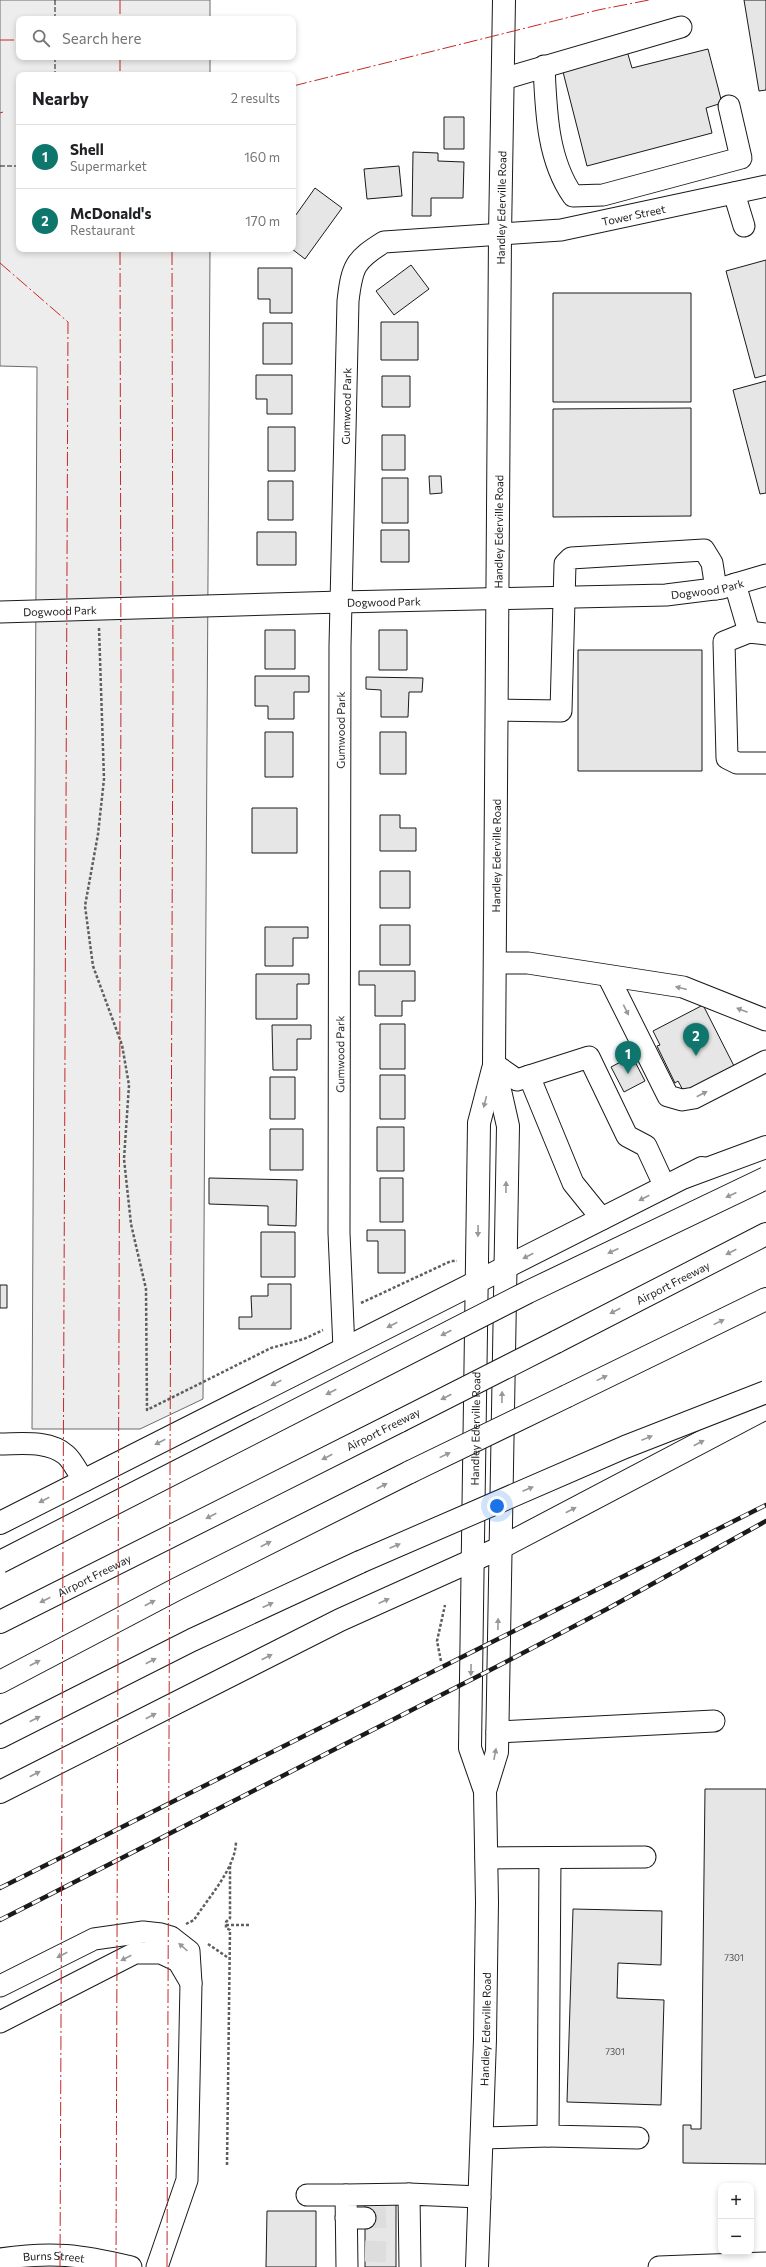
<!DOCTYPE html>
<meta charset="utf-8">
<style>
body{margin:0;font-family:Commissioner,sans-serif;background:#f6f6f6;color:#202124}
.controls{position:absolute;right:12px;bottom:12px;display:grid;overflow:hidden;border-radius:8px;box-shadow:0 2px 6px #0003}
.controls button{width:36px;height:36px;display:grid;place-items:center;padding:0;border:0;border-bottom:1px solid #e0e0e0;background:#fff;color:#202124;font:20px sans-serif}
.you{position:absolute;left:497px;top:1506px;width:14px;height:14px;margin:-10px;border:3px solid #fff;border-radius:50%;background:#1a73e8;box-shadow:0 0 0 6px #1a73e833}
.badge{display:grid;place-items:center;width:26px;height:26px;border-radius:50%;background:#0f766e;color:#fff;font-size:13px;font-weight:700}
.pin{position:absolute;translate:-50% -33px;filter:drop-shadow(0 1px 2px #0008)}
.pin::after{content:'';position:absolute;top:21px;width:14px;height:12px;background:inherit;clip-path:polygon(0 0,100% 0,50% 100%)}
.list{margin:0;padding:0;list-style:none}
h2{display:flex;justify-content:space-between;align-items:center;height:52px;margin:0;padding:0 16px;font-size:17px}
h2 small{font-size:13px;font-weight:400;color:#757577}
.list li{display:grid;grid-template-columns:26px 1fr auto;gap:12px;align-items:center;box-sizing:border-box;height:64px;padding:0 16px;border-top:1px solid #e0e0e0}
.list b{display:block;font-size:15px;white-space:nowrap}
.list p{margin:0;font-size:13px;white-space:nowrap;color:#757577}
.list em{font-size:13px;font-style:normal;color:#757577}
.icon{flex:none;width:22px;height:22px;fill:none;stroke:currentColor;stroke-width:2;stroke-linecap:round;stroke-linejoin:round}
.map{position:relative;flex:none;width:766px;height:2267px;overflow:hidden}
.search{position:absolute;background:#fff;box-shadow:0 2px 6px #0003;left:16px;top:16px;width:280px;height:44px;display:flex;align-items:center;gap:10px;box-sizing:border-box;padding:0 14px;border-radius:8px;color:#757577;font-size:15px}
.panel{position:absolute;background:#fff;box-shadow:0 2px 6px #0003;left:16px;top:72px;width:280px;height:180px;border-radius:8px}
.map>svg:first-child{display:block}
</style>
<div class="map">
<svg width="766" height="2267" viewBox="0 0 766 2267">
<rect width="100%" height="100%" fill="#fff"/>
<path fill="#ededed" stroke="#6a6a6a" d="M 0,0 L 210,0 L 210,19 L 19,19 L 19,57 L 210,57 L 210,75 L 19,75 L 19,249 L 210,249 L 203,1399 L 140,1429 L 32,1429 L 37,367 L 0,366 Z"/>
<path fill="#e6e6e6" stroke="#1a1a1a" d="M 744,0 L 766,0 L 766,90 L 759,91 Z
M 708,49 L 722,103 L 706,108 L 712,133 L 587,166 L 562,68 L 627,51 L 632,68 Z
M 444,117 L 464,117 L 464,149 L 444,149 Z
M 413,152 L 438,153 L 438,161 L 464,162 L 463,198 L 431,198 L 431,216 L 412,216 Z
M 399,166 L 402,196 L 367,199 L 364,169 Z
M 315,188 L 342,208 L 305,259 L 292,249 L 293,219 Z
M 766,260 L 766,375 L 755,378 L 726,271 Z
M 411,265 L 429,289 L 394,315 L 376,291 Z
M 258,268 L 292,268 L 292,313 L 270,313 L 270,299 L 258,299 Z
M 553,293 L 691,293 L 691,402 L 553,402 Z
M 381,322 L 418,322 L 418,360 L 381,360 Z
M 263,323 L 292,323 L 292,364 L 263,364 Z
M 256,375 L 292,375 L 292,414 L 267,414 L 267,399 L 256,399 Z
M 382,376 L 410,376 L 410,407 L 382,407 Z
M 766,381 L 766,493 L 760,494 L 733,390 Z
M 691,408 L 691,516 L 553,517 L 553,409 Z
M 268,427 L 295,427 L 295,471 L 268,471 Z
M 382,435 L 405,435 L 405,470 L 382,470 Z
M 429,476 L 441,476 L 442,493 L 430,494 Z
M 382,478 L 408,478 L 408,523 L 382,523 Z
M 268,481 L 293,481 L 293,520 L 268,520 Z
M 381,530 L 409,530 L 409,562 L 381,562 Z
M 257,532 L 296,532 L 296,565 L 257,565 Z
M 265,630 L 295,630 L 295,669 L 265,669 Z
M 379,630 L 407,630 L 407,670 L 379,670 Z
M 578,650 L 702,650 L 702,771 L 578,771 Z
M 255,676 L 309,676 L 309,692 L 294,692 L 294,719 L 268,719 L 268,706 L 255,706 Z
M 366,677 L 423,678 L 422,692 L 409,692 L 408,717 L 381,717 L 381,690 L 366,689 Z
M 265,732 L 293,732 L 293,777 L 265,777 Z
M 380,732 L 406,732 L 406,774 L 380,774 Z
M 252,808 L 297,808 L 297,853 L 252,853 Z
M 380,815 L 400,815 L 400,828 L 416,828 L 416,851 L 380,851 Z
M 380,871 L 410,871 L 410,908 L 380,908 Z
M 380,925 L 410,925 L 410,965 L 380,965 Z
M 265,927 L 308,927 L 308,938 L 293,938 L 293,966 L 265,966 Z
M 359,971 L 415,971 L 415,1001 L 402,1001 L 402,1016 L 375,1016 L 375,985 L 359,985 Z
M 256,974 L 309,974 L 309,984 L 297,984 L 297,1019 L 256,1019 Z
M 703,1005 L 734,1066 L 684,1092 L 678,1081 L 675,1083 L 657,1046 L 660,1045 L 653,1031 Z
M 380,1024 L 405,1024 L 405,1069 L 380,1069 Z
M 272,1025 L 311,1025 L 311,1039 L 297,1039 L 297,1070 L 273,1070 Z
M 632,1056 L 645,1081 L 624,1092 L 611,1067 Z
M 380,1075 L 405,1075 L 405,1119 L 380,1119 Z
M 270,1077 L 295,1077 L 295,1119 L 270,1119 Z
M 377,1127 L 404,1127 L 404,1171 L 377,1171 Z
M 270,1129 L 303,1129 L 303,1170 L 270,1170 Z
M 209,1178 L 297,1180 L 296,1226 L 268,1225 L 268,1206 L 209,1204 Z
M 380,1178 L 403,1178 L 403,1222 L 380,1222 Z
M 367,1230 L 405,1230 L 405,1273 L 378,1273 L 378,1241 L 367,1241 Z
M 261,1232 L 295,1232 L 295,1277 L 261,1277 Z
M 268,1284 L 291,1284 L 291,1329 L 239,1329 L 239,1317 L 252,1317 L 251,1296 L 268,1296 Z
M 0,1285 L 7,1285 L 7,1308 L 0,1308 Z
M 705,1789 L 766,1789 L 766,2164 L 683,2163 L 683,2125 L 691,2125 L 691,2129 L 701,2129 Z
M 573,1909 L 662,1911 L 661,1965 L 618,1963 L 617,1998 L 664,2000 L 661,2105 L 567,2102 Z
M 365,2204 L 396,2204 L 396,2267 L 365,2267 Z
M 267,2211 L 316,2211 L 316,2267 L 266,2267 Z"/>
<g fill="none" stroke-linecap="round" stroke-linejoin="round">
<path stroke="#ddd" stroke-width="21" stroke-dasharray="21 10" stroke-linecap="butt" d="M 365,2218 L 396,2217
M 365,2251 L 396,2252"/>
<defs>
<g id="minor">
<path d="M 544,66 C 546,110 547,159 573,196 L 603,195 L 741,158 L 729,106"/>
<path d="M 503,79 L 681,27"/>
<path d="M 734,193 L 744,226"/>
<path d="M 735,584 L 749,632"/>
<path id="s1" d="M 0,612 L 341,602 L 666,595 L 722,588 L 766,575"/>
<path d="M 766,634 L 749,632 L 724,642 L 727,758 L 737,763 L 766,763"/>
<path d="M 497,710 L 561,711 L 565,564 L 571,558 L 704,550 L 712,563 L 716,589"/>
<path d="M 495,963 L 528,963 L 683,987 L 766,1020"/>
<path d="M 608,976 L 668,1096 L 682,1100 L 694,1098 L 766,1061"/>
<path d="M 494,1064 L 517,1080 L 589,1057 L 627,1136 L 646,1146 L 665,1187"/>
<path d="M 529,1076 L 573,1183 L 602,1219"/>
<path id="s2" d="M 344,1349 L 339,1233 L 340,646 L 348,301 C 352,266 355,260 384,242 L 561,230 L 766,186"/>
<path d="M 0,1444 C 21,1444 49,1440 66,1455 C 73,1461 78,1473 84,1481"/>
<path d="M 497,1732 L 714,1721"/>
<path d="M 486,1858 L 645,1857"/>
<path d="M 550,1858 L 548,2136 L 638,2138"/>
<path d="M 0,1986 L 94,1939 L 143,1932 L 161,1934 L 171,1937 L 189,1951 L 191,1983 L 187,2180 L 157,2267"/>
<path d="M 0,2022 L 135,1953 L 161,1953 L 178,1961 L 191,1983"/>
<path d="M 482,2138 L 548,2136"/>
<path d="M 307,2195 L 346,2195"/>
<path d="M 346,2218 L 365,2218"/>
<path id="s3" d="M 0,2259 C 53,2251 80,2255 131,2267"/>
<path d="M 347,2267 L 346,2195 L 409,2194"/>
<path d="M 410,2267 L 409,2194 L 480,2197"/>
<path d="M 659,2267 L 766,2263"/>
</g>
<g id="major">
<path d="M 0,1523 L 702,1168"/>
<path d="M 500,1548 L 766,1408"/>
<path id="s4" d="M 485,1791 L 470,1748 L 479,1123 L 493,1069"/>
<path id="s5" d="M 477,2267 L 485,2039 L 487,1902 L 485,1791 L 497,1752 L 508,1126 L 494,1064 L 500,235 L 504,0"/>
</g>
<g id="highway">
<path d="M 685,1177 L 766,1147"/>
<path id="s6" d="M 556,1342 L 766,1234"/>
<path d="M 567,1396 L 766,1299"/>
<path id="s7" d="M 0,1622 L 400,1421"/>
<path d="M 0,1682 L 177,1589 L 410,1472"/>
<path d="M 0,1737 L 192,1640 L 360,1562"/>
<path d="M 0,1792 L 340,1620 L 500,1548"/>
</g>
</defs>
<use href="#minor" stroke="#1a1a1a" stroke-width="23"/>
<use href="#major" stroke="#1a1a1a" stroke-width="24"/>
<use href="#highway" stroke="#1a1a1a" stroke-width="24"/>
<path stroke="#5f5f5f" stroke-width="2.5" stroke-dasharray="3 2" stroke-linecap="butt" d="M 99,628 L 104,779 L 98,834 L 85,906 L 93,966 L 122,1045 L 129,1085 L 124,1159 L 131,1224 L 146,1289 L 147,1410 L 271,1348 L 304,1339 L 323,1330
M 361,1303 L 451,1261 L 457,1261
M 441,1661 L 437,1641 L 445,1605
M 186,1924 L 194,1920 C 208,1898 236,1868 236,1841
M 226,1925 L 249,1925
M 208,1944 L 230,1959
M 227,2165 L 230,1930 L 226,1928 L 226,1922 L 230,1918 L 230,1865"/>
<use href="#minor" stroke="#fff" stroke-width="21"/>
<use href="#major" stroke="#fff" stroke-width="22"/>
<use href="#highway" stroke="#fff" stroke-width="22"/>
<defs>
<path id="rail" d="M 0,1888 L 766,1505
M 0,1920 L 498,1666 L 607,1609 L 766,1521"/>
</defs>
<use href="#rail" stroke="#1a1a1a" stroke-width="4.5"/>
<use href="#rail" stroke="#fff" stroke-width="3" stroke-dasharray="9" stroke-linecap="butt"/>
<defs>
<path id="highway-bridge" d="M 400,1421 L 556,1342
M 410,1472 L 567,1396
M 0,1562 L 528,1292 L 766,1178
M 360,1562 L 625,1447 L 766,1392"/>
</defs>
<use href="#highway-bridge" stroke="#1a1a1a" stroke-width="24" stroke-linecap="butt"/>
<use href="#highway-bridge" stroke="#fff" stroke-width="22"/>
<path stroke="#1a1a1a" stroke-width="1" stroke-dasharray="5 2" stroke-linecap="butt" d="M 55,0 L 55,19
M 55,57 L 55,75
M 0,166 L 19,166"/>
<path stroke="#c62828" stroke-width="1" stroke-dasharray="14 3 2 3" stroke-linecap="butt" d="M 120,0 L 120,19
M 0,40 L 19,40
M 120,57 L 120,75
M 293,86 L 598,10 L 649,0
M 0,113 L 3,112
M 0,263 L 68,322 L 60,2267
M 116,2267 L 121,681 L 120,249
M 167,2267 L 173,680 L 172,249"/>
</g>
<defs><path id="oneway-solid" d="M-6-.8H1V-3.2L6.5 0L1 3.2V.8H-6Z"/></defs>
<g fill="#989898">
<use href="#oneway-solid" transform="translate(681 988) rotate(-166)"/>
<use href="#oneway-solid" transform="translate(626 1010) rotate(64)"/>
<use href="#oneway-solid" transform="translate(742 1010) rotate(-159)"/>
<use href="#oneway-solid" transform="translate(702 1094) rotate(-27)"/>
<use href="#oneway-solid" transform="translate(485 1102) rotate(104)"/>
<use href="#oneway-solid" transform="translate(506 1187) rotate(-89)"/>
<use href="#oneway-solid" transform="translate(731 1195) rotate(155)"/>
<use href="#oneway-solid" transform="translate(644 1198) rotate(153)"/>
<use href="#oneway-solid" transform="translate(478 1231) rotate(91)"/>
<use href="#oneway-solid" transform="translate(613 1251) rotate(155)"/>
<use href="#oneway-solid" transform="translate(731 1252) rotate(153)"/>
<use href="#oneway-solid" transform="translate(528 1256) rotate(153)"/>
<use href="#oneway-solid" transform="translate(615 1311) rotate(153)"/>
<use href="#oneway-solid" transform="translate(719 1322) rotate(-26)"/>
<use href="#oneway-solid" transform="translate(392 1325) rotate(153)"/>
<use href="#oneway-solid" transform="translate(446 1333) rotate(153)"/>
<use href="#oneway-solid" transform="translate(602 1378) rotate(-26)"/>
<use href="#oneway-solid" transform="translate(276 1383) rotate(153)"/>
<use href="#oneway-solid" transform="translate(331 1392) rotate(153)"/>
<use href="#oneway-solid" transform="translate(446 1397) rotate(153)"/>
<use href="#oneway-solid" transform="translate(502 1397) rotate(-89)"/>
<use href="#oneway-solid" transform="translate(647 1438) rotate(-22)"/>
<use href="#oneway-solid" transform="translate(160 1442) rotate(153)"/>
<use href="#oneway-solid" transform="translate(699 1443) rotate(-28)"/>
<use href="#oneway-solid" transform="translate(445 1455) rotate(-26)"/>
<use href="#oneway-solid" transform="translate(327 1457) rotate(153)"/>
<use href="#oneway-solid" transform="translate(382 1486) rotate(-27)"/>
<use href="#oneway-solid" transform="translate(528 1489) rotate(-23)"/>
<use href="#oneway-solid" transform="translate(44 1500) rotate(153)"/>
<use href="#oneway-solid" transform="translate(571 1510) rotate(-28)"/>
<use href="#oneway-solid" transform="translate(211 1516) rotate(153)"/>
<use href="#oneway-solid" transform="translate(266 1544) rotate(-27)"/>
<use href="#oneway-solid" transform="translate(395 1546) rotate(-23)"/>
<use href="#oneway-solid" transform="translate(45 1600) rotate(153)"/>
<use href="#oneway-solid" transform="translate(384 1601) rotate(-24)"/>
<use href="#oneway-solid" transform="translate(150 1603) rotate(-28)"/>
<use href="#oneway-solid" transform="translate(268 1605) rotate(-25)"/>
<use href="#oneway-solid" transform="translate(498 1624) rotate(-89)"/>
<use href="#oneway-solid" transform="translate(267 1657) rotate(-27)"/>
<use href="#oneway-solid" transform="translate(151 1661) rotate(-27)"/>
<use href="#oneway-solid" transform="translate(35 1663) rotate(-28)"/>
<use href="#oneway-solid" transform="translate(471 1670) rotate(91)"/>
<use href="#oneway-solid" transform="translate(151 1716) rotate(-27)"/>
<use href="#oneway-solid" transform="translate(35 1719) rotate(-27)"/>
<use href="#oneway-solid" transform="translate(495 1754) rotate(-79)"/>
<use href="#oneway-solid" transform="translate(35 1774) rotate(-27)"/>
<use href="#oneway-solid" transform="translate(183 1947) rotate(-138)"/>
<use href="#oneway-solid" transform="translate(62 1955) rotate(153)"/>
<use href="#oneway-solid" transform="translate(126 1958) rotate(153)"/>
</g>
<g text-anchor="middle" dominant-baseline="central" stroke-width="3" stroke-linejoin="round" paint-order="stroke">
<g font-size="9" fill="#4d4d4d">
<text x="734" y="1957">7301</text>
<text x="615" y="2051">7301</text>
</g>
<g font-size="11" fill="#1a1a1a" stroke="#fff">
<text stroke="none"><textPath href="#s5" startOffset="2063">Handley Ederville Road</textPath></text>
<text stroke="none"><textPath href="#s2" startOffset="1373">Tower Street</textPath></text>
<text stroke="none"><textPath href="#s2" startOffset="943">Gumwood Park</textPath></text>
<text stroke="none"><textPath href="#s5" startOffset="1739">Handley Ederville Road</textPath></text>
<text stroke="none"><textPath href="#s1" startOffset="708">Dogwood Park</textPath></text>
<text stroke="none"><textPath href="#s1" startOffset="384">Dogwood Park</textPath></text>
<text stroke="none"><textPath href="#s1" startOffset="60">Dogwood Park</textPath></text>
<text stroke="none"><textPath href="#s2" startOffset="619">Gumwood Park</textPath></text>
<text stroke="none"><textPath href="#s5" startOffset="1415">Handley Ederville Road</textPath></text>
<text stroke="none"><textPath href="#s2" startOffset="295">Gumwood Park</textPath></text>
<text stroke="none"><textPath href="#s6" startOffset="131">Airport Freeway</textPath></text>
<text stroke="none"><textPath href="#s4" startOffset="365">Handley Ederville Road</textPath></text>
<text transform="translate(383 1429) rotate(-27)">Airport Freeway</text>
<text stroke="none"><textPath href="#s7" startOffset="105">Airport Freeway</textPath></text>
<text stroke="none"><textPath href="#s5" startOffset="238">Handley Ederville Road</textPath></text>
<text stroke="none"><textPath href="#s3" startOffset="54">Burns Street</textPath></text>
</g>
</g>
</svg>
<div class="controls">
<button>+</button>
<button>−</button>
</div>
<div class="you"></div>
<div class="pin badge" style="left:628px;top:1074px">1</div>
<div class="pin badge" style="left:696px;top:1056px">2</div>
<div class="search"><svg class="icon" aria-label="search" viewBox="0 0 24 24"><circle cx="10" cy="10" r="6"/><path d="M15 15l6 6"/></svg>Search here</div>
<section class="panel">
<h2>Nearby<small>2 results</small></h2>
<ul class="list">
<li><span class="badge">1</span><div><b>Shell</b><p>Supermarket</p></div><em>160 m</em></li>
<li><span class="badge">2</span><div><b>McDonald's</b><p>Restaurant</p></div><em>170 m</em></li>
</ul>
</section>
</div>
